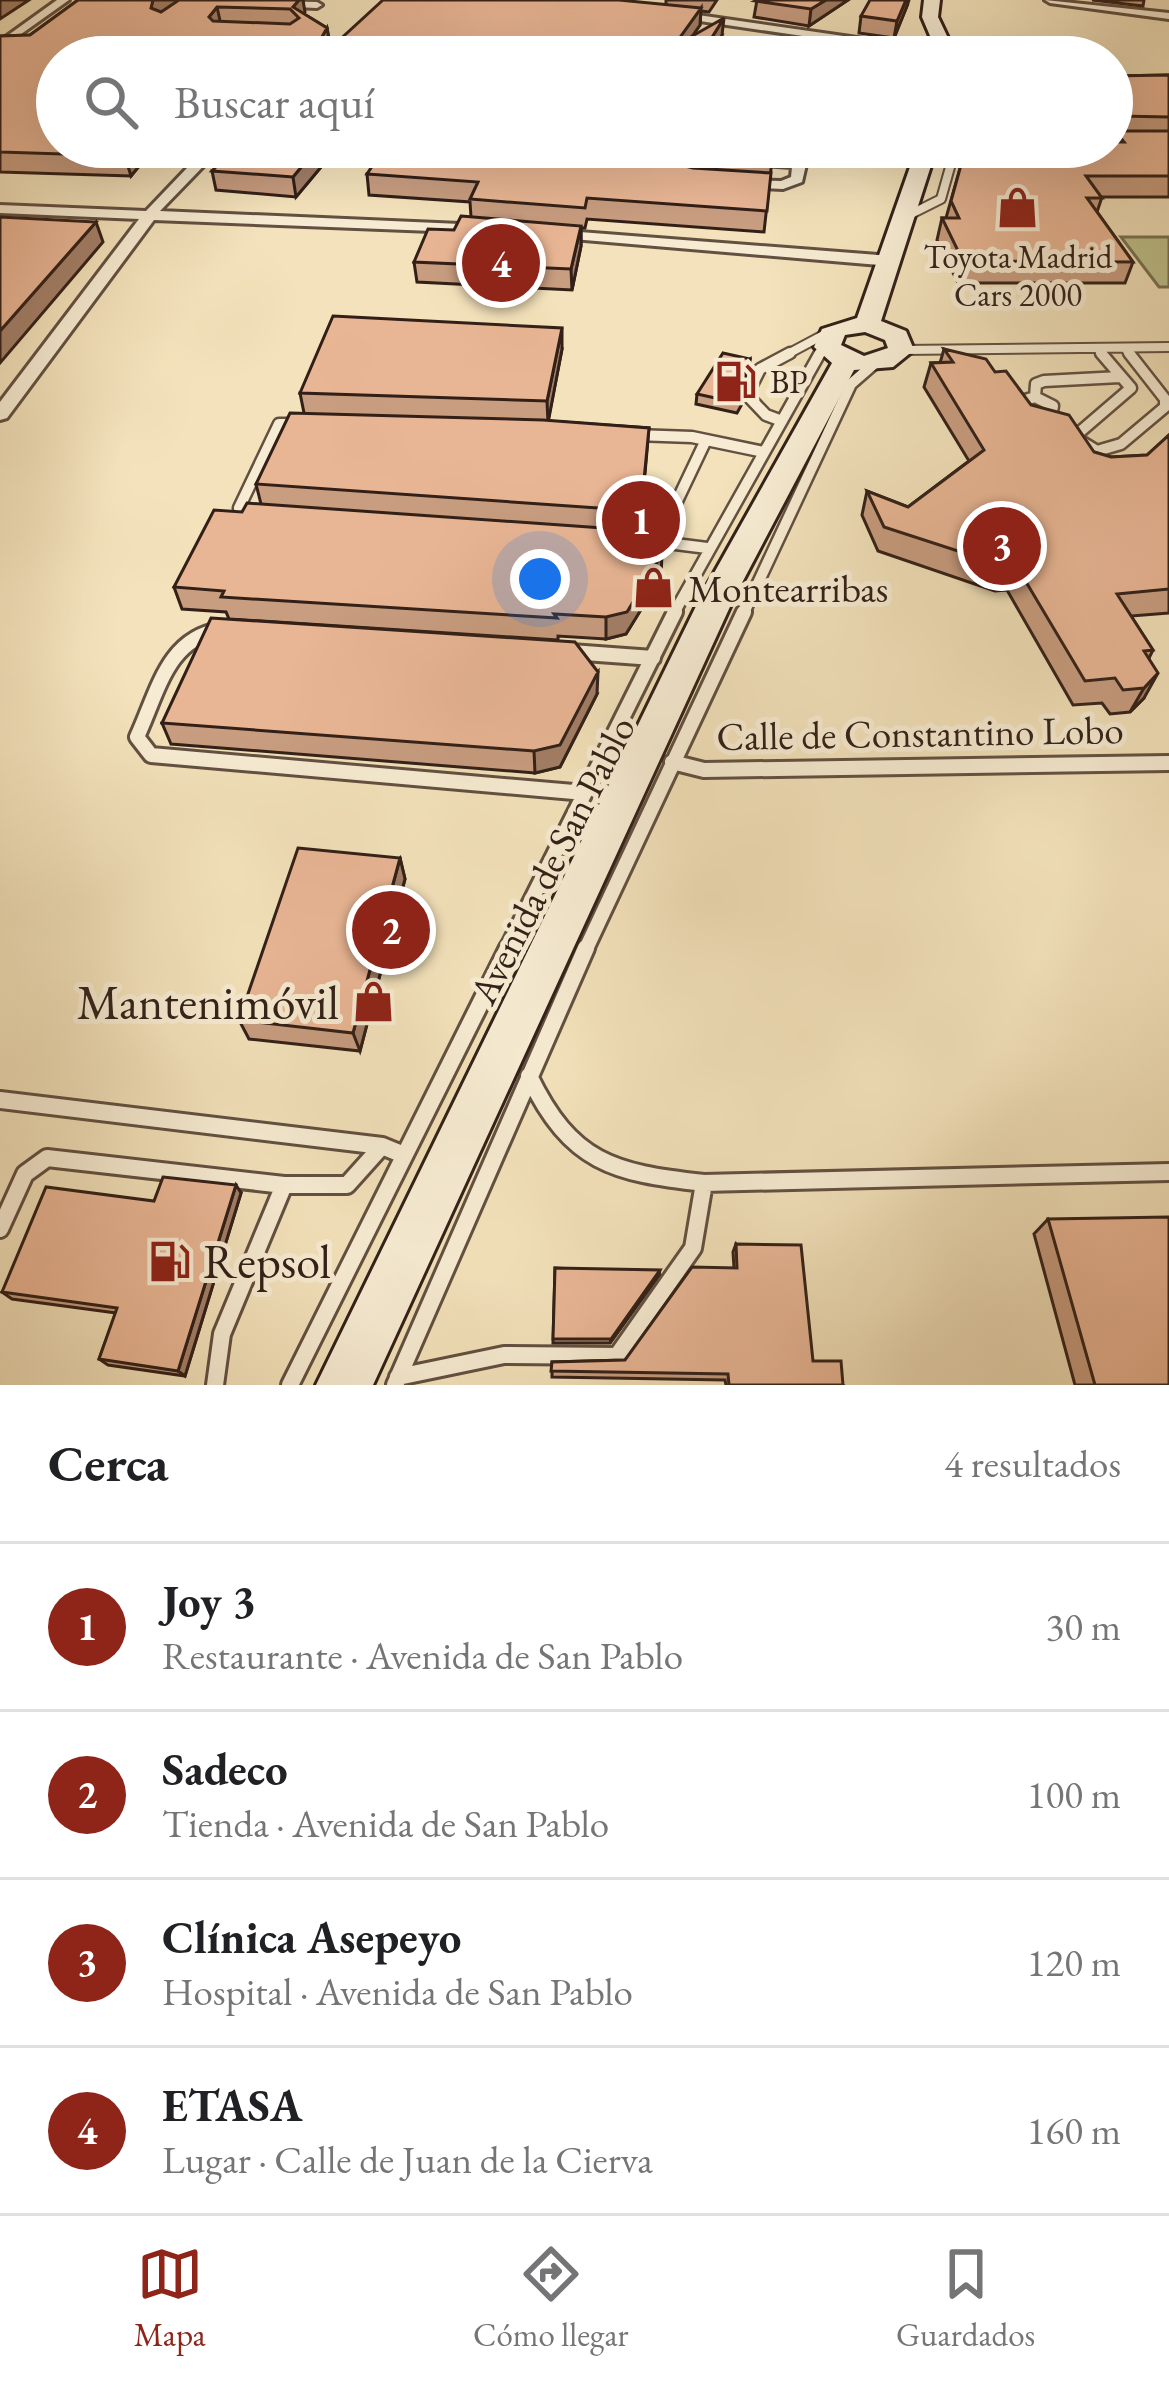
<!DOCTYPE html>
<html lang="es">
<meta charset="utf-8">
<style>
body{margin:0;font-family:"EB Garamond",serif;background:#f2f2f2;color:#202124}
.you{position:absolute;left:540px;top:579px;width:42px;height:42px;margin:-30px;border:9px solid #fff;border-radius:50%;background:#1a73e8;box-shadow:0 0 0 18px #1a73e833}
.badge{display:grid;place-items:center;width:78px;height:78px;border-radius:50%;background:#8f2418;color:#fff;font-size:39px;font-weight:700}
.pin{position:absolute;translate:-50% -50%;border:6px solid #fff;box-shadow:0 3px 12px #0006}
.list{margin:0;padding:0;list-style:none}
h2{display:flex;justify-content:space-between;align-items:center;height:156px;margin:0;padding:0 48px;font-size:51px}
h2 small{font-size:39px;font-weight:400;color:#757577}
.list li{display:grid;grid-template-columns:78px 1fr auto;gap:36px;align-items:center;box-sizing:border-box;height:168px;padding:0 48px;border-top:3px solid #e0e0e0}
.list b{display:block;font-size:45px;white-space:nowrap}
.list p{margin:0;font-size:39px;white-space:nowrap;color:#757577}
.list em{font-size:39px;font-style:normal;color:#757577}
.icon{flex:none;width:66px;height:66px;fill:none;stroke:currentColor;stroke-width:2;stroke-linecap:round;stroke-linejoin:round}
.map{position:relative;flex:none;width:1169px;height:1385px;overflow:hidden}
.search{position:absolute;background:#fff;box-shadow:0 12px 48px #0002;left:36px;right:36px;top:36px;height:132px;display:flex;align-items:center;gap:30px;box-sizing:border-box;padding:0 42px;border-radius:66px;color:#757577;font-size:45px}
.sheet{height:828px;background:#fff}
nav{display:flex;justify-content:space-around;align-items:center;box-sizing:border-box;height:168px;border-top:3px solid #e0e0e0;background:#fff;font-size:33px;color:#757577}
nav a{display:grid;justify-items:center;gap:6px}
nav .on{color:#8f2418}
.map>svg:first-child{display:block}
</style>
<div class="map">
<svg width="1169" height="1385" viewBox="0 0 1169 1385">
<rect width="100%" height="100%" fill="#f3e2bb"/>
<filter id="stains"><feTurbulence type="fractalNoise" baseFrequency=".00167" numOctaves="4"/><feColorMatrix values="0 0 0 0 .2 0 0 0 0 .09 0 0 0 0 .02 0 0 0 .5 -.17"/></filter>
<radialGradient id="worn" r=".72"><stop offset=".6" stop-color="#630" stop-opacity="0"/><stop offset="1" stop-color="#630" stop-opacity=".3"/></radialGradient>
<path fill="#bec28d" stroke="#787152" stroke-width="3" d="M 1121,237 L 1169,237 L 1169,287 L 1159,287 Z"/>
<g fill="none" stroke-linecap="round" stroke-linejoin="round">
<defs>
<path id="lane-far4" d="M 953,156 L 956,147"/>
<path id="lane-far3" d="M 905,217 L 941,199 L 954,153
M 1125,348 L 1131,356
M 1098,349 L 1104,356
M 903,350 L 1169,347
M 784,356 L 829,332
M 818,356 L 826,342"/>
<path id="lane-far2" d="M 1101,353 L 1131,388 L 1074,437 L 1097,451 L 1121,444 L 1165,407 L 1165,399 L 1129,353
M 1035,397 L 1053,406 L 1052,412 L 1040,415
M 1021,408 L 1019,402 L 1035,397 L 1036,384 L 1044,381 L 1120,377
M 782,421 L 766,415 L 747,395 L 760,369 L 790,353
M 635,435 L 692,437 L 764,452
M 256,515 L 239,508 L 279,424 L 297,424
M 636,539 L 707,548
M 658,541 L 706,440
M 673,615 L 820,353
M 743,615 L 851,384 L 874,364"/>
<path id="lane-far1" d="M 221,630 C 167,638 158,692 137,737 L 151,755 L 585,793
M 571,652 L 653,658
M 672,762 L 704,770 L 1169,763
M 506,951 L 675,612
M 585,951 L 744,612"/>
<path id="lane" d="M 529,1076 C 571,1163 613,1173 704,1183 L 1169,1172
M 0,1100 L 382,1146 L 404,1155
M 0,1229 L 25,1174 L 47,1158 L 284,1185 L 347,1185 L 382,1146
M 398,1377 L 504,1355 L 617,1356 L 693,1248 L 704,1183
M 215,1385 L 222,1334 L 284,1185
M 290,1385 L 508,948
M 395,1385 L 586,948"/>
<path id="street" d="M 57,0 L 69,0 L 0,49 L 0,41 Z
M 1045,0 L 1169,13 L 1169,19 L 1050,3 Z
M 267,1 L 317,2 L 322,5 L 317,8 L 271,6 Z
M 670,11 L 948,51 L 954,54 L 945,57 L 666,16 Z
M 207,147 L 222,147 L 160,211 L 483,225 L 490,229 L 483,233 L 154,220 L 7,418 L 0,420 L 0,402 L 139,219 L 0,213 L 0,205 L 146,211 Z
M 559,147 L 573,147 L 568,161 L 561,165 L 554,161 Z
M 684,147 L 698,147 L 696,153 L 794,159 L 796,147 L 810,147 L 802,182 L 783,189 L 742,187 L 737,186 L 737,180 L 781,181 L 791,177 L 792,167 L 689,160 L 682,156 Z
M 554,230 L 891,256 L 899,261 L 891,266 L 549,237 L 549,231 Z"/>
<path id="secondary" d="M 924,0 L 940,0 L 938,17 L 957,57 L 939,57 L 922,17 Z
M 917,147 L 937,147 L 881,321 L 906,331 L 914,350 L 893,367 L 854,370 L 734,598 L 373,1385 L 316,1385 L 700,598 L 832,363 L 814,347 L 822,329 L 857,318 ZM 865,332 L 885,340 L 888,348 L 864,356 L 841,345 L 845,335 Z"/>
</defs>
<use href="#lane-far4" stroke="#625041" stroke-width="9"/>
<use href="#lane-far3" stroke="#625041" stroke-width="12"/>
<use href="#lane-far2" stroke="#625041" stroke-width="15"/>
<use href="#lane-far1" stroke="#625041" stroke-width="20"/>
<use href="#lane" stroke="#625041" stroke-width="22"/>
<use href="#street" stroke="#625041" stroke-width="6"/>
<use href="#secondary" stroke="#322018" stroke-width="6"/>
<use href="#lane-far4" stroke="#f7ecd3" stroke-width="6"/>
<use href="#lane-far3" stroke="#f7ecd3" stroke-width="8"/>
<use href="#lane-far2" stroke="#f7ecd3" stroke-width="10"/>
<use href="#lane-far1" stroke="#f7ecd3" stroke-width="14"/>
<use href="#lane" stroke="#f7ecd3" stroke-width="16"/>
<use href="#street" fill="#f7ecd3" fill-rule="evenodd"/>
<use href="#secondary" fill="#f7ecd3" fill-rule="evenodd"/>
</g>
<path fill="#c89d80" stroke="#322018" stroke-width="3" d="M 78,0 L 303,0 L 304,14 L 327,28 L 330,43 L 335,44 L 666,5 L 666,0 L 717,0 L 709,12 L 701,11 L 700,25 L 692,36 L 722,35 L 710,56 L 734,57 L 57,57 L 57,147 L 189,147 L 187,150 L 153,149 L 131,176 L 0,172 L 0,36 L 30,35 Z
M 848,0 L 809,26 L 754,17 L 757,0 Z
M 1092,0 L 1144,0 L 1143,6 Z
M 907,6 L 894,38 L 859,33 L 861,16 Z
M 1169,75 L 1169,197 L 1102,197 L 1097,212 L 1133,262 L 1125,283 L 958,283 L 937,240 L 942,218 L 946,218 L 966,147 L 1112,147 L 1112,76 Z
M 585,147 L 773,151 L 764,232 L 587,219 L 585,228 L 581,228 L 581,246 L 572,290 L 417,282 L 414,262 L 471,217 L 470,202 L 369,195 L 367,174 L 578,165 Z
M 321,167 L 296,197 L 216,190 L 212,171 Z
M 562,349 L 548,421 L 649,428 L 640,531 L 661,577 L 626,634 L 606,639 L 558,636 L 558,640 L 229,619 L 226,612 L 182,609 L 174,587 L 242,512 L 261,504 L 256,484 L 304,413 L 300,393 Z
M 944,349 L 995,372 L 1031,405 L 1094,452 L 1111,457 L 1147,455 L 1169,435 L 1169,613 L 1131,616 L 1153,650 L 1149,658 L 1144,698 L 1130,712 L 1110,714 L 1102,703 L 1073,705 L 1007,590 L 995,591 L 878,551 L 862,515 L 867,491 L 908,507 L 969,461 L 924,387 L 931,363 L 940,363 Z
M 750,359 L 749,369 L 741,386 L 742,404 L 737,413 L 696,404 L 697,394 Z
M 597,694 L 560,767 L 535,773 L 171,744 L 162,723 Z
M 400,858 L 405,879 L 360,1051 L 249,1039 L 239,1020 Z
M 241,1193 L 185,1376 L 108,1365 L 99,1359 L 116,1313 L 12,1299 L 2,1292 L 154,1201 Z
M 1048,1219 L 1169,1385 L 1075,1385 L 1034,1234 Z
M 736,1244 L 813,1361 L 843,1385 L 726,1385 L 725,1380 L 552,1377 L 552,1362 L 625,1360 L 734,1268 L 733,1252 Z
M 555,1268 L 659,1275 L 610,1343 L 553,1343 Z"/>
<path fill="#a37f68" stroke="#322018" stroke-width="3" d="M 0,0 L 29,0 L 0,19 Z
M 153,0 L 182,0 L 158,16 L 151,8 Z
M 299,0 L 303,0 L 305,12 L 299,19 L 293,7 Z
M 826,0 L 848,0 L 809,26 L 811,9 Z
M 906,0 L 909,0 L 907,6 L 894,38 L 897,21 Z
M 217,7 L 221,25 L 213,34 L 209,17 Z
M 701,8 L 700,25 L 678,57 L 673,47 Z
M 724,18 L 722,35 L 709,57 L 701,55 Z
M 327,28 L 330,46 L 319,42 Z
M 451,39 L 452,57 L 434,57 Z
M 133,147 L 152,147 L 153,149 L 131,176 L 125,156 Z
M 317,148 L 321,167 L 296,197 L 293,177 Z
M 96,222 L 103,242 L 0,363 L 0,331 Z
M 581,226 L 581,246 L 572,290 L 571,269 Z
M 562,328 L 562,349 L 548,423 L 547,401 Z
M 750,359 L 749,369 L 738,392 L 739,382 Z
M 662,554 L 661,577 L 626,634 L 606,639 L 606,617 Z
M 598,672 L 597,694 L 560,767 L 535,773 L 534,751 Z
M 1158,673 L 1144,698 L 1130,712 L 1144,688 Z
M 400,858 L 405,879 L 360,1051 L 353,1033 Z
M 236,1185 L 241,1193 L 185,1376 L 178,1371 Z
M 660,1270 L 659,1275 L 610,1343 L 611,1339 Z"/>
<path fill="#e9b695" stroke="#322018" stroke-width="3" fill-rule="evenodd" d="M 78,0 L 153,0 L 151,8 L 161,12 L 179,0 L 299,0 L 293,7 L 327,28 L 319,42 L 335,44 L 383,0 L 619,0 L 701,8 L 673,47 L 724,18 L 701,55 L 734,57 L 601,57 L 604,49 L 451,39 L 434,57 L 57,57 L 57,147 L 133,147 L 125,156 L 0,152 L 0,36 L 30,35 ZM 217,7 L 290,9 L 299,18 L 290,24 L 213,21 L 209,17 Z
M 826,0 L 811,9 L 755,1 L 757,0 Z
M 870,0 L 906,0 L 897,21 L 861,16 Z
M 1169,75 L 1169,117 L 1119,116 L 1112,121 L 1112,76 Z
M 1112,123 L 1119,131 L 1169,131 L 1169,176 L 1086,176 L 1102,198 L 1087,198 L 1133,262 L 963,261 L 942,218 L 959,218 L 951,201 L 966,147 L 1112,147 L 1112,142 L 1124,142 L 1112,127 Z
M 235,147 L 300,147 L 317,148 L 293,177 L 212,171 Z
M 385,147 L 578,165 L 585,147 L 739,147 L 773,151 L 772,156 L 689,153 L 684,157 L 685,166 L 693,168 L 771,173 L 767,211 L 587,198 L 585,208 L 470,199 L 478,182 L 367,174 Z
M 461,216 L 581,226 L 571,269 L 414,262 L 428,229 L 454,230 Z
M 0,217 L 96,222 L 0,331 Z
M 333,316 L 562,328 L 547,401 L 300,393 Z
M 944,349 L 986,359 L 995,372 L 1006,371 L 1031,405 L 1069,415 L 1094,452 L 1111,457 L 1147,455 L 1169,435 L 1169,589 L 1117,594 L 1153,650 L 1144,651 L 1158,673 L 1144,688 L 1123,690 L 1115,678 L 1085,681 L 1016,565 L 1004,566 L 884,527 L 867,491 L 908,507 L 984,450 L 931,363 L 953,362 Z
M 723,353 L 750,359 L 739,382 L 744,394 L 738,403 L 697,394 Z
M 290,413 L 543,420 L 649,428 L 641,511 L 256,484 Z
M 247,503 L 645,531 L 662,554 L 627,612 L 606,617 L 554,614 L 557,618 L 221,597 L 224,591 L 174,587 L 214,510 L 242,512 Z
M 211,618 L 575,642 L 598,672 L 560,745 L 534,751 L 162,723 Z
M 298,848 L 400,858 L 353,1033 L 239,1020 Z
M 163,1177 L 236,1185 L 178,1371 L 99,1359 L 117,1308 L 2,1292 L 46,1187 L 154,1201 Z
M 1169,1217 L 1169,1385 L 1095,1385 L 1048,1219 Z
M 736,1244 L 801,1245 L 813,1361 L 841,1361 L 843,1385 L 729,1385 L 728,1374 L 551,1371 L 552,1362 L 625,1360 L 692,1267 L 737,1268 Z
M 555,1268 L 660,1270 L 611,1339 L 553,1339 Z"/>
<defs>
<symbol id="shop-bare" viewBox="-9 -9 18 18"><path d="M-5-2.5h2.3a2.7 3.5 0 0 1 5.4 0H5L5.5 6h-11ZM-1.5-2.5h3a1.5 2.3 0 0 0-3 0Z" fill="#8f2418" stroke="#f7ecd3" stroke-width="2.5" paint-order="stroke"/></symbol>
<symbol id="fuel-bare" viewBox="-9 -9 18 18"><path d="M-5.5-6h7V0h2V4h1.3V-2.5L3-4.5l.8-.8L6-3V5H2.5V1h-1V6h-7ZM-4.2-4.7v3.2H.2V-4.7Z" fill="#8f2418" stroke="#f7ecd3" stroke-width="2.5" paint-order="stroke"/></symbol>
</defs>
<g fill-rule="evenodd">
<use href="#shop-bare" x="988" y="178" width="59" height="59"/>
<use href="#fuel-bare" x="706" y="352" width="59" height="59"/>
<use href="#shop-bare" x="624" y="558" width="59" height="59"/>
<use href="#shop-bare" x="344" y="972" width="59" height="59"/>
<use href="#fuel-bare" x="140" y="1232" width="59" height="59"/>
</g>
<g text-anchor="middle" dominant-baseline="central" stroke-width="10" stroke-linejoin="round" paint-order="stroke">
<g font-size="33" fill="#322018" stroke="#f7ecd3">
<text x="1018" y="256">Toyota Madrid<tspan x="1018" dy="38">Cars 2000</tspan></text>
<text x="770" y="381" text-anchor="start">BP</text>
</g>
<g font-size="39" fill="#322018" stroke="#f7ecd3" text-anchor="start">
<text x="688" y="588">Montearribas</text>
</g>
<g font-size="39" fill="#322018" stroke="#f7ecd3">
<text transform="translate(920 733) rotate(-1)">Calle de Constantino Lobo</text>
<text transform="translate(552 860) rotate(-63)">Avenida de San Pablo</text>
</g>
<g font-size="48" fill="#322018" stroke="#f7ecd3" text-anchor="end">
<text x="339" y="1002">Mantenimóvil</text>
<text x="203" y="1261" text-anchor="start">Repsol</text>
</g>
</g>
<rect width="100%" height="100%" filter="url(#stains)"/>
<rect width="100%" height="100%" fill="url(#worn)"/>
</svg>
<div class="you"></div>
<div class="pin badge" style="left:641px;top:520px">1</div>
<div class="pin badge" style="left:391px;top:930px">2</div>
<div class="pin badge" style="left:1002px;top:546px">3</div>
<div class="pin badge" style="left:501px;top:263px">4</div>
<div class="search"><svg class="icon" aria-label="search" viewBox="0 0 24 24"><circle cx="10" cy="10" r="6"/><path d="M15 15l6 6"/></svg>Buscar aquí</div>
</div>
<section class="sheet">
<h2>Cerca<small>4 resultados</small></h2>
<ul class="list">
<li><span class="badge">1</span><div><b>Joy 3</b><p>Restaurante · Avenida de San Pablo</p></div><em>30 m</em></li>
<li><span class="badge">2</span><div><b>Sadeco</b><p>Tienda · Avenida de San Pablo</p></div><em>100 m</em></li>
<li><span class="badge">3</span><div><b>Clínica Asepeyo</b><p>Hospital · Avenida de San Pablo</p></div><em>120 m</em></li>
<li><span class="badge">4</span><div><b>ETASA</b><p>Lugar · Calle de Juan de la Cierva</p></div><em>160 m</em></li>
</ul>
</section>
<nav>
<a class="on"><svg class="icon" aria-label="map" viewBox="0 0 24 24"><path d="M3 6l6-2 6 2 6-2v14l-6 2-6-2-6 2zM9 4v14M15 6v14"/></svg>Mapa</a>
<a><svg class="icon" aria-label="directions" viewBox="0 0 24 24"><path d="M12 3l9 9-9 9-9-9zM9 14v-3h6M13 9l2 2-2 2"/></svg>Cómo llegar</a>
<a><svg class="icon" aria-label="saved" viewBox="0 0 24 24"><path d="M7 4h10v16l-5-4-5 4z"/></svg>Guardados</a>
</nav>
